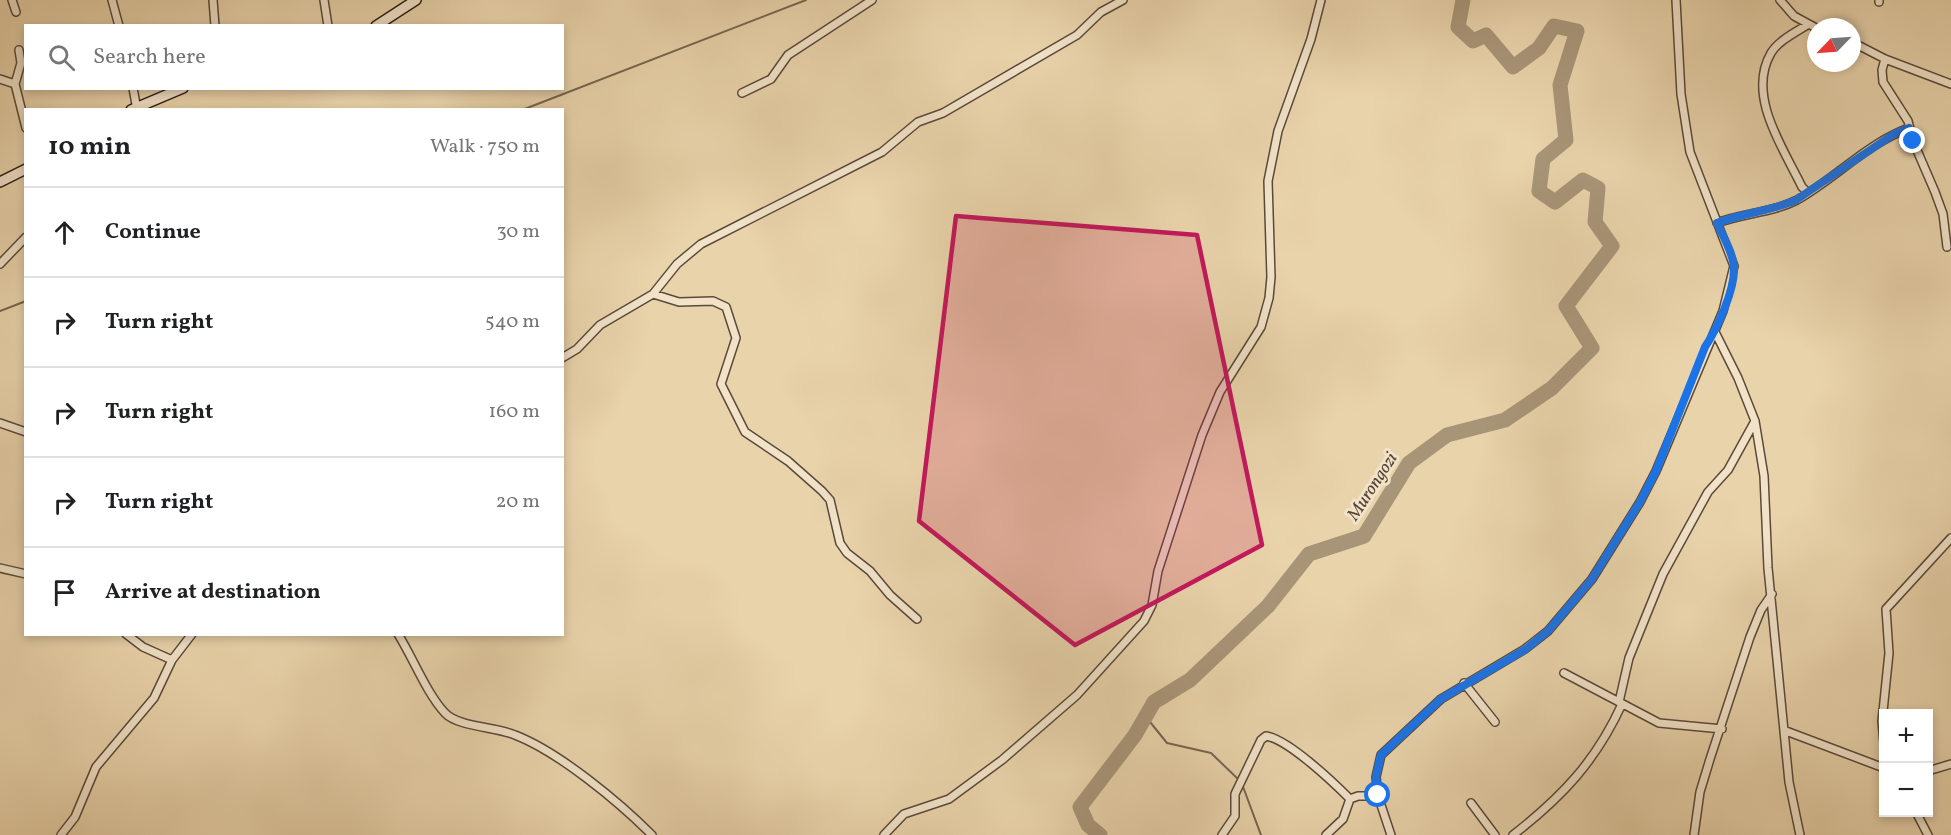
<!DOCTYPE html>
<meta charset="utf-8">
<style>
body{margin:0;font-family:Vollkorn,serif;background:#f2f2f2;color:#202124}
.controls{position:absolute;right:18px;bottom:18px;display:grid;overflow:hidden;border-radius:0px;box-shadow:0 3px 9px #0003}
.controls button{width:54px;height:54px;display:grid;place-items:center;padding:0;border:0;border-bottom:2px solid #e0e0e0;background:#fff;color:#202124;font:30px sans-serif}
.compass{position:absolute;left:1807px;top:18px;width:54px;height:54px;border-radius:50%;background:#fff;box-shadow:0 3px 9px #0003;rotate:245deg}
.stop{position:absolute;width:18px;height:18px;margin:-14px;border:4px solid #1a73e8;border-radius:50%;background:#fff}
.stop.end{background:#1a73e8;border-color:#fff;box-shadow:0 2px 6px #0008}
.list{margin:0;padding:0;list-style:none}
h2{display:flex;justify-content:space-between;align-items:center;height:78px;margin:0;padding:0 24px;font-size:26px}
h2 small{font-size:20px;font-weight:400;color:#757577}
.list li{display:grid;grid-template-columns:39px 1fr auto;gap:18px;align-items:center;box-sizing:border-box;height:90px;padding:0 24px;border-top:2px solid #e0e0e0}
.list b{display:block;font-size:22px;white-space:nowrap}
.list em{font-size:20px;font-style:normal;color:#757577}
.icon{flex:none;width:33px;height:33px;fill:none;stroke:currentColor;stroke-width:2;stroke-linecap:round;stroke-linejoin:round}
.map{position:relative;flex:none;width:1951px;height:835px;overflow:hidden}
.search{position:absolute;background:#fff;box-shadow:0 3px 9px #0003;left:24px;top:24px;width:540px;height:66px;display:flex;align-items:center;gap:15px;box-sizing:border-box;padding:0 21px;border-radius:0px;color:#757577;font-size:22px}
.panel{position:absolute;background:#fff;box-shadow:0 3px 9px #0003;left:24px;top:108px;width:540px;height:528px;border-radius:0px}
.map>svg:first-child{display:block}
</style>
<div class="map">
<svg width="1951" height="835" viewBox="0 0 1951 835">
<rect width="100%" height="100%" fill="#e9d3ab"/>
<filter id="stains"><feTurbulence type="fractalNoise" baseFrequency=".00333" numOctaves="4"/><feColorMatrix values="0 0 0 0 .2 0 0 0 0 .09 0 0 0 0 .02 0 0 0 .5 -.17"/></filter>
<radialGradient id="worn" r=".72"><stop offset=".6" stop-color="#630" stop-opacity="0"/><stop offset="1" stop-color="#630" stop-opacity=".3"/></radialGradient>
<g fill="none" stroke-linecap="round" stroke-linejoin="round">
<path stroke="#766550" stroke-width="2" d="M 522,110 L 806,0
M 0,311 L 26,301
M 1146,717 L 1167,743 L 1211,753 L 1239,780
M 1242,784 L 1261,835"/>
<path stroke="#a89578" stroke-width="15" d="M 1100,835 L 1088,825 L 1080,807 L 1135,735 L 1154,702 L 1190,680 L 1268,606 L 1309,554 L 1364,536 L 1409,463 L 1447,435 L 1505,420 L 1552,388 L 1592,348 L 1566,306 L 1612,246 L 1595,222 L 1598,188 L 1583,180 L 1555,202 L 1539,191 L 1543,159 L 1566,140 L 1560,85 L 1577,31 L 1554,26 L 1539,48 L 1513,67 L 1486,35 L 1473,41 L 1458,27 L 1463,0"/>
<defs>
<path id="street" d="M 12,0 L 16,12
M 112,0 L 119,26
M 213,0 L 215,26
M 324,0 L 328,26
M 1780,0 L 1794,16 L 1816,28
M 1879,2 L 1879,0
M 1807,25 C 1796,32 1778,41 1771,53 C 1746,96 1784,149 1802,187 L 1808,193
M 1852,42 L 1885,59 L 1951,84
M 19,50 L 21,63 L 15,84 L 26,128
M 1885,59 L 1882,70 L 1883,82 L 1908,121 L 1913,141 L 1935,192 L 1943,214 L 1947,247
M 0,79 L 15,84
M 133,88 L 137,110
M 742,93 L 771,79 L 788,55 L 872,0
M 1717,223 C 1743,213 1772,213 1797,200 C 1836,178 1866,144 1909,128
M 0,264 L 26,237
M 653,294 L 679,302 L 713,301 L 726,307 L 736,338 L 721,384 L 745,432 L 788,461 L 822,491 L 830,500 L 840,543 L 847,553 L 870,571 L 890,595 L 917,619
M 1715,332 L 1738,378 L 1755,421 L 1764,476 L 1768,568 L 1789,782 L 1800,835
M 562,358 L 577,349 L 600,325 L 653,294 L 677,264 L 701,244 L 882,152 L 918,122 L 943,113 L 1077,35 L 1101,12 L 1123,0
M 0,423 L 26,432
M 0,568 L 26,574
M 126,634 L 143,647 L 172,660
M 398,634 C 413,658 427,694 445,713 C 458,727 497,727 515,735 C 559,752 619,802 652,835
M 1564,673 L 1659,723 L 1722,729
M 1464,683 L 1495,722
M 1619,702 L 1629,658 L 1663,574 L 1708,492 L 1728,470 L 1755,421
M 1786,731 L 1884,768
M 1884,743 L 1882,721 L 1889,653 L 1886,609 L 1951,538
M 1928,771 L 1951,764
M 1471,803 L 1495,835
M 1916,812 L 1928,835
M 61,835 L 75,817 L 96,767 L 154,698 L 172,660 L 192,634
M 884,835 L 904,814 L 949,799 L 1002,760 L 1077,695 L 1144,621 L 1152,605 L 1158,571 L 1202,435 L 1220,392 L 1261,327 L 1269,298 L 1271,277 L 1268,181 L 1278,131 L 1311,39 L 1321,0
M 1222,835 L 1235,816 L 1235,794 L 1261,740 L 1266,736 C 1288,739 1334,783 1350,799 L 1358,796 L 1378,796
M 1326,835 L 1343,819 L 1350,799
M 1391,835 L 1378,796 L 1376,777 L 1381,755 L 1441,699 L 1525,649 L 1548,631 L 1592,579 L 1640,502 L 1656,471 L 1723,311 L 1734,266 L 1690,152 L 1681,94 L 1676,0
M 1513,835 C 1562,797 1596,761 1622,704
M 1694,835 L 1700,792 L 1710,759 L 1750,637 L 1761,610 L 1772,594"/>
<path id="secondary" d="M 376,26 L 416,0
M 131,110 L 183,88
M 0,182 L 26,169"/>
</defs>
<use href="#street" stroke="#5a4a3a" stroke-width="10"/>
<use href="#secondary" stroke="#2a1c14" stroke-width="12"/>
<use href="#street" stroke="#f1e2c8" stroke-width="7"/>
<use href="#secondary" stroke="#f1e2c8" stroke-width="9"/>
</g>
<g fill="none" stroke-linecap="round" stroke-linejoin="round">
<path stroke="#1a73e8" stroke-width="8" d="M 1378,795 L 1376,777 L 1381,755 L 1441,699 L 1526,649 L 1548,631 L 1592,579 L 1640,502 L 1656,471 L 1705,347 C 1717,329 1735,290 1734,267 C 1733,253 1723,236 1717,223 C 1743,213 1771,211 1796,200 L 1894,134 L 1909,128 L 1913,141"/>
</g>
<path fill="#c2185b" fill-opacity="0.2" stroke="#c2185b" stroke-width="4.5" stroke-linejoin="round" d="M 956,216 L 1197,235 L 1262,545 L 1075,645 L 919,521 Z"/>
<g text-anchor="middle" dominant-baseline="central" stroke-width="6" stroke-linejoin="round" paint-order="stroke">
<g font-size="18" font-style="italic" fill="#564637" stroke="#f1e2c8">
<text transform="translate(1373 487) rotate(-57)">Murongozi</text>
</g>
</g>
<rect width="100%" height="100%" filter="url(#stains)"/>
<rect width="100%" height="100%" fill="url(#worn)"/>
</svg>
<div class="controls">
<button>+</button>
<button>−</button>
</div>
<svg class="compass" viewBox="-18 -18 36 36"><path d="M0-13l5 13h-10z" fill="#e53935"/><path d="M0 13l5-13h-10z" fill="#757577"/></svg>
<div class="stop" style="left:1378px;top:795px"></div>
<div class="stop end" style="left:1913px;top:141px"></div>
<div class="search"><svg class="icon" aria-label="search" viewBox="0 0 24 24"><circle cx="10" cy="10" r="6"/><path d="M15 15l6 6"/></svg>Search here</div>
<section class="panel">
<h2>10 min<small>Walk · 750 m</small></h2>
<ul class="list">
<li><svg class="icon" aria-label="ahead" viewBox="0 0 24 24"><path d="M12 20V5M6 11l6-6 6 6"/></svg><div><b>Continue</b></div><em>30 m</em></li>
<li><svg class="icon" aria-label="right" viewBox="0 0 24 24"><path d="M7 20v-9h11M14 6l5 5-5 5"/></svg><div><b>Turn right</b></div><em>540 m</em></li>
<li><svg class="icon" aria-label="right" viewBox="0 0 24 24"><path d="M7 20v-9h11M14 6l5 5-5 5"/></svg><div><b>Turn right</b></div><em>160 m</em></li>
<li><svg class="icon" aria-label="right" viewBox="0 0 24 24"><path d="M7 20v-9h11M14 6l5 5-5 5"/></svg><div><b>Turn right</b></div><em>20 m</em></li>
<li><svg class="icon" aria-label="arrive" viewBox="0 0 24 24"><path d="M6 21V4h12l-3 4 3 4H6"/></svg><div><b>Arrive at destination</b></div></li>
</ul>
</section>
</div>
